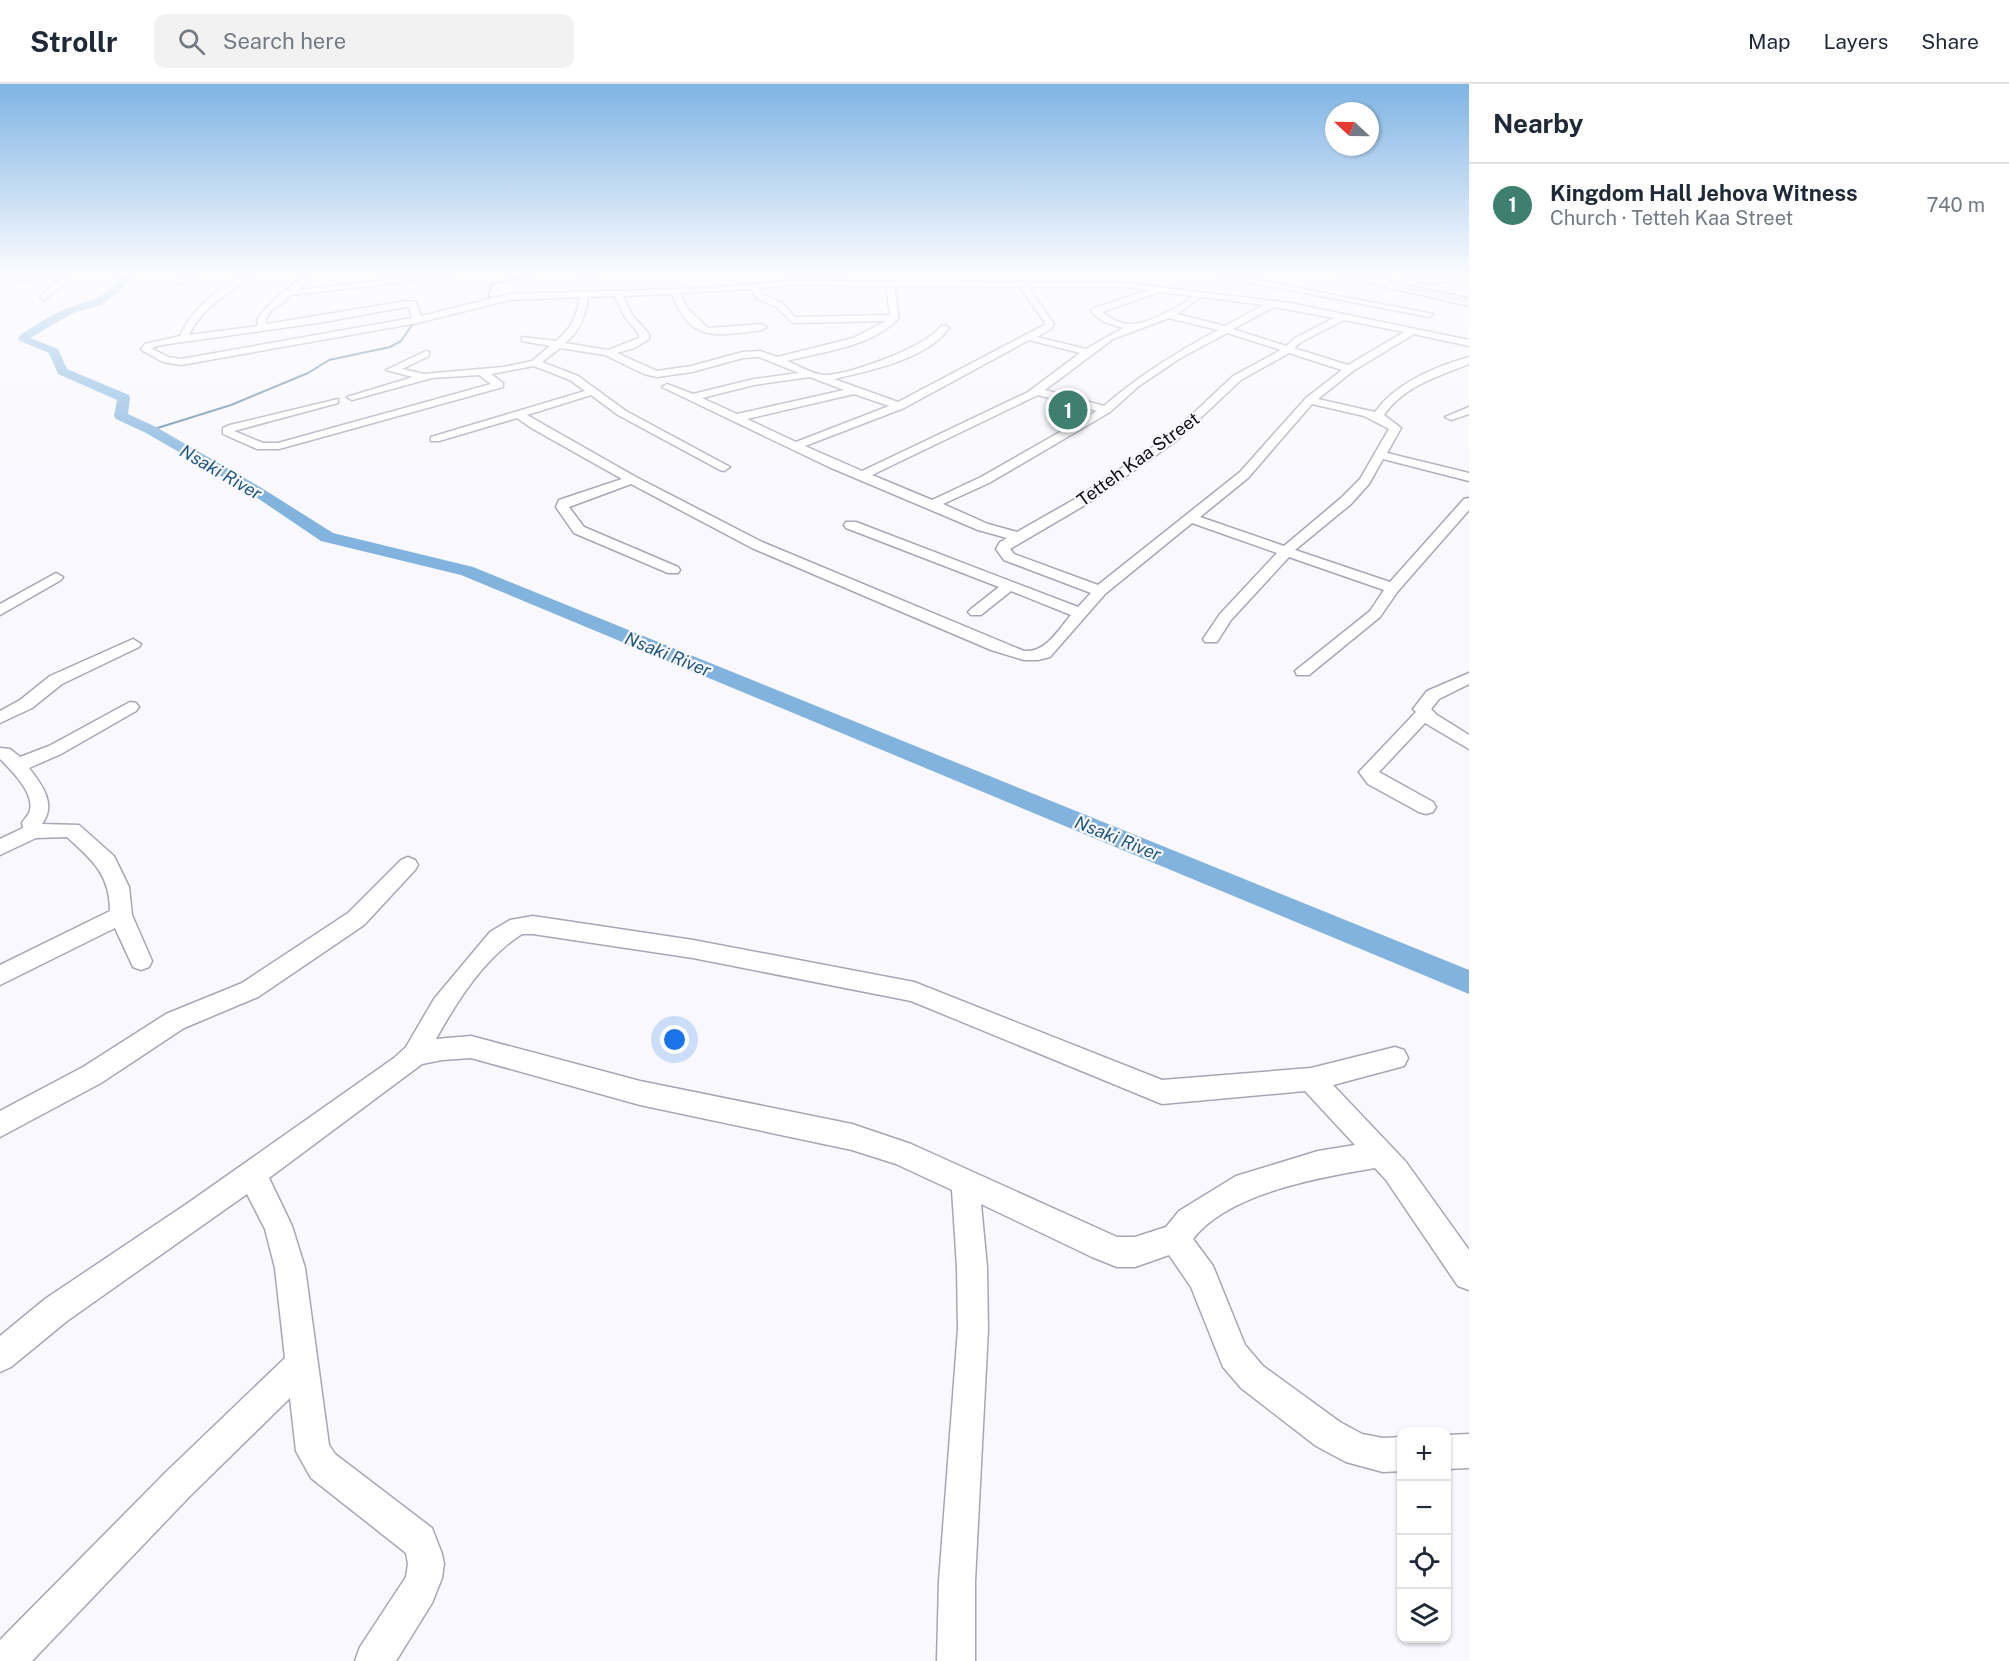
<!DOCTYPE html>
<meta charset="utf-8">
<style>
body{margin:0;font-family:"Public Sans",sans-serif;background:#f2f2f3;color:#1f2937}
.controls{position:absolute;right:18px;bottom:18px;display:grid;overflow:hidden;border-radius:12px;box-shadow:0 2px 4px #0004}
.controls button{width:54px;height:54px;display:grid;place-items:center;padding:0;border:0;border-bottom:2px solid #e0e1e3;background:#fff;color:#1f2937;font:30px sans-serif}
.compass{position:absolute;left:1325px;top:18px;width:54px;height:54px;border-radius:50%;background:#fff;box-shadow:0 2px 4px #0004;rotate:292deg}
.you{position:absolute;left:675px;top:956px;width:21px;height:21px;margin:-15px;border:4px solid #fff;border-radius:50%;background:#1a73e8;box-shadow:0 0 0 9px #1a73e833}
.badge{display:grid;place-items:center;width:39px;height:39px;border-radius:50%;background:#3e7f6f;color:#fff;font-size:20px;font-weight:700}
.pin{position:absolute;translate:-50% -50%;border:3px solid #fff;box-shadow:0 2px 6px #0006}
.list{margin:0;padding:0;list-style:none}
h2{display:flex;justify-content:space-between;align-items:center;height:78px;margin:0;padding:0 24px;font-size:26px}
h2 small{font-size:20px;font-weight:400;color:#747a83}
.list li{display:grid;grid-template-columns:39px 1fr auto;gap:18px;align-items:center;box-sizing:border-box;height:84px;padding:0 24px;border-top:2px solid #e0e1e3}
.list b{display:block;font-size:22px;white-space:nowrap}
.list p{margin:0;font-size:20px;white-space:nowrap;color:#747a83}
.list em{font-size:20px;font-style:normal;color:#747a83}
.icon{flex:none;width:33px;height:33px;fill:none;stroke:currentColor;stroke-width:2;stroke-linecap:round;stroke-linejoin:round}
.map{position:relative;flex:none;width:1469px;height:1577px;overflow:hidden}
header{display:flex;align-items:center;gap:36px;box-sizing:border-box;height:84px;padding:0 30px;background:#fff;border-bottom:2px solid #e0e1e3}
header strong{font-size:28px}
nav{display:flex;gap:33px;margin-inline-start:auto;font-size:21px}
.search{width:420px;height:54px;background:#f2f2f3;display:flex;align-items:center;gap:15px;box-sizing:border-box;padding:0 21px;border-radius:12px;color:#747a83;font-size:22px}
main{display:flex}
aside{flex:1;background:#fff}
.map>svg:first-child{display:block}
</style>
<header>
<strong>Strollr</strong>
<div class="search"><svg class="icon" aria-label="search" viewBox="0 0 24 24"><circle cx="10" cy="10" r="6"/><path d="M15 15l6 6"/></svg>Search here</div>
<nav><a>Map</a><a>Layers</a><a>Share</a></nav>
</header>
<main>
<div class="map">
<svg width="1469" height="1577" viewBox="0 0 1469 1577">
<rect width="100%" height="100%" fill="#f8f8fe"/>
<g fill="none" stroke-linecap="round" stroke-linejoin="round">
<path stroke="#5e81a0" stroke-width="2" d="M 478,220 L 488,214 L 491,200 L 531,192
M 151,346 L 231,321 L 308,289 L 329,276 L 390,263 L 401,257 L 412,241 L 465,226"/>
<path fill="#81b3de" fill-rule="evenodd" d="M 121,192 L 131,192 L 125,203 L 101,221 L 73,229 L 30,254 L 58,265 L 67,285 L 129,311 L 130,314 L 128,330 L 156,343 L 260,403 L 333,449 L 473,483 L 1469,886 L 1469,910 L 461,491 L 321,457 L 250,409 L 146,349 L 116,335 L 114,332 L 117,316 L 58,290 L 49,269 L 18,256 L 20,251 C 35,242 50,231 66,225 C 90,215 104,217 121,192 Z"/>
<defs>
<path id="minor" d="M 63,192 L 66,198 L 44,216 L 40,213 L 58,196 L 56,194 L 0,198 L 0,194 Z
M 183,192 L 193,192 L 184,199 L 178,199 L 178,195 Z
M 240,192 L 250,192 C 227,212 203,222 189,251 L 258,242 L 257,236 C 268,218 287,207 302,192 L 311,192 L 298,206 L 422,192 L 452,192 L 292,211 L 271,227 L 265,236 L 267,240 L 406,217 L 416,218 L 421,232 L 510,210 L 709,204 L 788,197 L 1125,199 L 1290,219 L 1469,256 L 1469,262 L 1414,250 L 1353,287 L 1318,315 L 1375,328 C 1396,299 1434,283 1469,273 L 1469,280 C 1437,293 1404,302 1384,331 L 1401,344 L 1387,369 L 1469,389 L 1469,397 L 1383,375 L 1369,400 L 1351,420 L 1295,466 L 1390,498 L 1464,415 L 1469,414 L 1469,426 L 1398,507 L 1380,533 L 1309,591 L 1297,591 L 1295,587 L 1370,527 L 1384,506 L 1289,473 L 1231,536 L 1217,558 L 1205,558 L 1203,555 L 1220,530 L 1277,469 L 1192,439 L 1105,510 L 1050,573 L 1038,576 L 1024,576 L 991,566 L 752,464 L 631,400 L 569,423 L 584,443 L 678,483 L 680,486 L 678,489 L 668,489 L 574,449 L 556,423 L 559,416 L 622,395 L 533,345 L 517,334 L 439,357 L 431,357 L 431,353 L 585,307 L 570,296 L 534,282 L 491,290 L 503,299 L 503,303 L 279,365 L 257,365 L 223,350 L 223,344 L 230,341 L 338,315 L 338,319 L 234,347 L 263,359 L 278,359 L 491,300 L 479,291 L 432,294 L 352,316 L 347,313 L 413,293 L 386,286 L 426,267 L 429,268 L 429,272 L 402,285 L 424,290 L 503,283 L 532,277 L 550,262 L 522,257 L 522,253 L 556,257 C 571,245 577,232 580,213 L 510,216 L 417,239 L 181,281 L 163,278 L 143,267 L 141,265 L 145,260 L 180,252 C 193,224 214,208 240,192 ZM 788,201 L 886,202 L 890,231 L 795,233 L 782,219 L 762,210 L 760,204 ZM 894,202 L 1020,203 L 1046,240 L 898,318 L 834,295 C 869,287 928,275 949,244 L 947,242 L 941,242 C 926,263 852,290 826,291 C 815,292 798,281 787,277 C 824,267 872,263 899,234 ZM 1028,203 L 1125,203 L 1148,206 L 1092,225 L 1092,229 L 1104,238 L 1123,244 L 1086,265 L 1037,253 L 1051,245 L 1054,240 ZM 752,205 L 756,214 L 776,223 L 793,239 L 886,237 L 853,254 L 777,273 L 760,267 L 743,268 L 691,282 L 657,287 L 617,269 L 634,264 L 649,255 L 649,250 L 632,231 L 623,212 L 672,210 C 691,261 718,251 762,246 L 767,243 L 762,240 L 708,244 L 686,223 L 681,209 ZM 1159,208 L 1193,212 C 1182,222 1147,240 1132,240 C 1122,241 1109,234 1102,228 ZM 615,212 L 624,232 L 639,250 L 639,254 L 608,266 L 565,259 C 580,247 586,232 588,213 ZM 1201,213 L 1264,221 L 1225,242 L 1177,230 ZM 406,223 L 409,223 L 412,234 L 181,275 L 168,273 L 151,264 L 161,261 L 318,239 ZM 1274,223 L 1334,234 L 1295,254 L 1286,262 L 1233,245 ZM 1169,234 L 1218,246 C 1177,268 1139,291 1104,322 L 1045,306 L 1113,255 ZM 1344,236 L 1404,248 L 1348,281 L 1294,264 L 1301,258 ZM 1227,249 L 1281,266 L 1233,292 L 1168,353 L 1075,415 L 1017,448 L 988,440 L 943,420 L 989,399 L 1110,328 L 1139,302 L 1179,275 ZM 1029,256 L 1080,269 L 1028,308 L 862,387 L 805,362 L 904,324 ZM 560,264 L 605,271 L 644,290 L 657,293 L 692,288 L 743,274 L 759,273 L 799,289 L 754,295 L 693,310 L 667,300 L 662,303 L 829,383 L 978,446 L 1007,454 L 1000,458 L 996,465 L 1004,476 L 1091,509 L 1078,523 L 856,438 L 846,438 L 844,441 L 846,444 L 999,503 L 971,525 L 968,528 L 971,531 L 981,531 L 1011,507 L 1071,531 C 1058,546 1046,569 1024,567 L 762,458 L 636,393 L 527,331 L 591,311 L 618,331 L 720,386 L 724,387 L 730,383 L 626,327 L 578,292 L 542,278 ZM 1289,269 L 1342,286 L 1306,314 L 1240,388 L 1098,501 L 1014,470 L 1010,465 L 1085,421 L 1176,357 L 1241,296 ZM 810,293 L 844,306 L 737,330 L 702,314 L 754,301 ZM 854,310 L 889,322 L 796,358 L 747,335 ZM 1038,311 L 1097,327 L 981,393 L 932,416 L 872,391 ZM 1312,320 L 1364,332 L 1389,345 L 1360,395 L 1341,414 L 1284,462 L 1200,433 L 1248,394 Z
M 599,192 L 586,195 L 582,193 L 582,192 Z
M 1217,192 L 1236,192 L 1433,230 L 1429,233 Z
M 1339,192 L 1356,192 L 1469,216 L 1469,222 Z
M 1401,192 L 1424,195 L 1469,193 L 1469,197 L 1424,199 Z
M 1469,323 L 1469,330 L 1451,336 L 1445,333 Z
M 56,489 L 63,493 L 61,496 L 0,531 L 0,520 Z
M 133,555 L 141,560 L 139,563 L 62,600 L 32,624 L 0,639 L 0,627 L 20,616 L 50,592 Z
M 1469,589 L 1469,600 L 1439,615 L 1431,625 L 1437,631 L 1469,651 L 1469,665 L 1425,639 L 1379,688 L 1433,718 L 1436,723 L 1433,728 L 1426,730 L 1419,728 L 1368,700 L 1359,688 L 1416,628 L 1413,625 L 1427,607 Z
M 130,618 L 136,619 L 139,623 L 136,627 L 61,670 L 29,684 C 42,701 57,720 42,740 L 79,741 L 114,772 L 129,803 L 132,831 L 152,877 L 149,883 L 141,886 L 133,883 L 115,844 L 0,901 L 0,881 L 110,827 C 110,790 92,776 67,753 L 36,754 L 0,771 L 0,755 L 23,744 L 22,739 C 24,735 29,731 30,726 C 34,708 11,686 0,675 L 0,664 L 10,665 L 20,673 L 49,662 Z
M 408,773 L 415,776 L 418,781 L 415,786 L 364,841 L 258,913 L 184,944 L 101,999 L 0,1053 L 0,1027 L 83,983 L 166,930 L 242,899 L 348,829 L 401,776 Z
M 533,832 L 693,856 L 914,898 L 1162,996 L 1311,984 L 1395,963 L 1404,966 L 1408,974 L 1404,982 L 1333,1001 L 1406,1078 L 1469,1166 L 1469,1206 L 1458,1202 L 1386,1096 L 1375,1084 C 1321,1093 1228,1109 1193,1155 L 1213,1182 L 1245,1261 L 1263,1282 L 1340,1338 L 1362,1350 L 1383,1354 L 1402,1353 L 1402,1387 L 1383,1388 L 1346,1378 L 1316,1362 L 1241,1304 L 1223,1283 L 1191,1203 L 1169,1171 L 1135,1183 L 1117,1183 L 1092,1173 L 981,1120 L 987,1183 L 988,1245 L 975,1497 L 975,1577 L 937,1577 L 939,1497 L 958,1245 L 957,1183 L 952,1106 L 896,1080 L 852,1066 L 640,1021 L 471,974 L 442,976 L 422,980 L 269,1094 L 292,1142 L 305,1184 L 329,1361 L 335,1370 L 432,1444 L 442,1470 L 444,1480 L 442,1494 L 432,1519 L 396,1577 L 355,1577 L 360,1563 L 406,1493 L 408,1480 L 406,1469 L 311,1394 L 296,1367 L 290,1314 L 190,1412 L 32,1577 L 0,1577 L 0,1556 L 166,1388 L 285,1274 L 275,1184 L 265,1145 L 247,1110 L 67,1237 L 11,1283 L 0,1288 L 0,1252 L 45,1215 L 188,1119 L 394,974 L 406,963 L 434,915 L 490,848 L 510,836 ZM 522,850 L 533,850 L 693,874 L 911,917 L 1162,1020 L 1305,1007 L 1355,1061 L 1318,1067 L 1236,1092 L 1179,1127 L 1166,1143 L 1135,1153 L 1117,1153 L 911,1060 L 852,1040 L 640,997 L 471,952 L 436,955 C 457,917 485,873 522,850 Z
M 1469,1350 L 1469,1384 L 1446,1385 L 1446,1351 Z"/>
<path id="major" d="M 1346,192 L 1367,192 L 1469,214 L 1469,220 Z"/>
</defs>
<use href="#minor" stroke="#a8a6b6" stroke-width="3"/>
<use href="#major" stroke="#8f769e" stroke-width="2"/>
<use href="#minor" fill="#fff" fill-rule="evenodd"/>
<use href="#major" fill="#e6cff2" fill-rule="evenodd"/>
</g>
<linearGradient id="sky" x2="0" y2="1"><stop stop-color="#7fb4e4"/><stop offset="0.46" stop-color="#fcfcff"/><stop offset="1" stop-color="#fcfcff" stop-opacity="0"/></linearGradient>
<rect width="1469" height="413" fill="url(#sky)"/>
<g text-anchor="middle" dominant-baseline="central" stroke-width="4.5" stroke-linejoin="round" paint-order="stroke">
<g font-size="18" fill="#0c0c11" stroke="#f8f8fe">
<text transform="translate(1138 375) rotate(-36)">Tetteh Kaa Street</text>
</g>
<g font-size="18" font-style="italic" fill="#1f5780" stroke="#f8f8fe">
<text transform="translate(221 388) rotate(30)">Nsaki River</text>
<text transform="translate(668 570) rotate(22)">Nsaki River</text>
<text transform="translate(1118 754) rotate(22)">Nsaki River</text>
</g>
</g>
</svg>
<div class="controls">
<button>+</button>
<button>−</button>
<button><svg class="icon" aria-label="locate" viewBox="0 0 24 24"><circle cx="12" cy="12" r="6"/><path d="M12 2v4M12 18v4M2 12h4M18 12h4"/></svg></button>
<button><svg class="icon" aria-label="layers" viewBox="0 0 24 24"><path d="M12 4l9 5-9 5-9-5zM3 14l9 5 9-5"/></svg></button>
</div>
<svg class="compass" viewBox="-18 -18 36 36"><path d="M0-13l5 13h-10z" fill="#e53935"/><path d="M0 13l5-13h-10z" fill="#747a83"/></svg>
<div class="you"></div>
<div class="pin badge" style="left:1068px;top:326px">1</div>
</div>
<aside>
<h2>Nearby<small></small></h2>
<ul class="list">
<li><span class="badge">1</span><div><b>Kingdom Hall Jehova Witness</b><p>Church · Tetteh Kaa Street</p></div><em>740 m</em></li>
</ul>
</aside>
</main>
